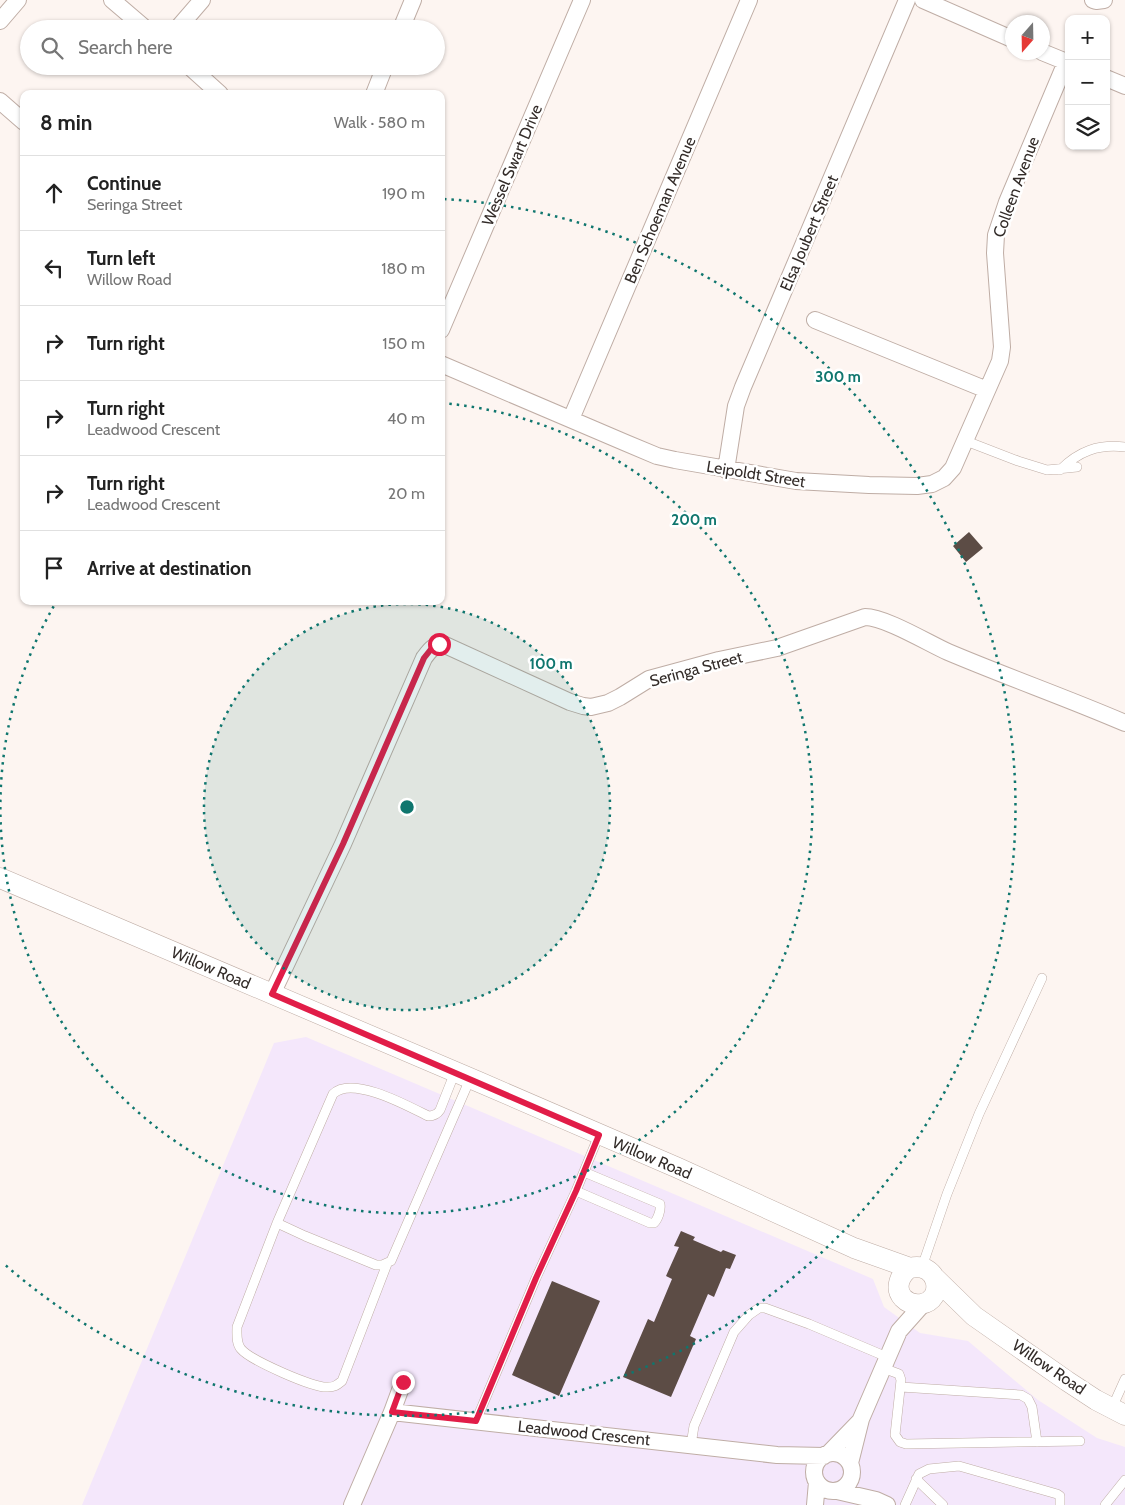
<!DOCTYPE html>
<meta charset="utf-8">
<style>
body{margin:0;font-family:Cabin,sans-serif;background:#f2f2f2;color:#222}
.controls{position:absolute;right:15px;top:15px;display:grid;overflow:hidden;border-radius:10px;box-shadow:0 1px 4px #0004}
.controls button{width:45px;height:45px;display:grid;place-items:center;padding:0;border:0;border-bottom:1px solid #e0e0e0;background:#fff;color:#222;font:25px sans-serif}
.compass{position:absolute;left:1005px;top:15px;width:45px;height:45px;border-radius:50%;background:#fff;box-shadow:0 1px 4px #0004;rotate:200deg}
.stop{position:absolute;width:15px;height:15px;margin:-11px;border:4px solid #e11d48;border-radius:50%;background:#fff}
.stop.end{background:#e11d48;border-color:#fff;box-shadow:0 1px 5px #0008}
.list{margin:0;padding:0;list-style:none}
h2{display:flex;justify-content:space-between;align-items:center;height:65px;margin:0;padding:0 20px;font-size:21px}
h2 small{font-size:16px;font-weight:400;color:#767676}
.list li{display:grid;grid-template-columns:32px 1fr auto;gap:15px;align-items:center;box-sizing:border-box;height:75px;padding:0 20px;border-top:1px solid #e0e0e0}
.list b{display:block;font-size:19px;white-space:nowrap}
.list p{margin:0;font-size:16px;white-space:nowrap;color:#767676}
.list em{font-size:16px;font-style:normal;color:#767676}
.icon{flex:none;width:28px;height:28px;fill:none;stroke:currentColor;stroke-width:2;stroke-linecap:round;stroke-linejoin:round}
.map{position:relative;flex:none;width:1125px;height:1505px;overflow:hidden}
.search{position:absolute;background:#fff;box-shadow:0 1px 4px #0004;left:20px;top:20px;width:425px;height:55px;display:flex;align-items:center;gap:12px;box-sizing:border-box;padding:0 18px;border-radius:28px;color:#767676;font-size:19px}
.panel{position:absolute;background:#fff;box-shadow:0 1px 4px #0004;left:20px;top:90px;width:425px;height:515px;border-radius:10px}
.map>svg:first-child{display:block}
</style>
<div class="map">
<svg width="1125" height="1505" viewBox="0 0 1125 1505">
<rect width="100%" height="100%" fill="#fdf5f1"/>
<path fill="#f4e7fb" d="M 306,1037 L 873,1279 L 884,1307 L 920,1333 L 968,1341 L 1038,1400 L 1097,1438 L 1125,1447 L 1125,1505 L 82,1505 L 274,1043 Z"/>
<path fill="#5c4c45" d="M 969,532 L 983,548 L 966,562 L 953,546 Z
M 681,1231 L 695,1237 L 693,1240 L 721,1252 L 723,1250 L 736,1255 L 730,1269 L 726,1268 L 714,1297 L 708,1294 L 690,1336 L 696,1339 L 671,1397 L 623,1377 L 648,1319 L 654,1322 L 672,1279 L 666,1276 L 679,1247 L 674,1246 Z
M 552,1281 L 600,1301 L 559,1396 L 512,1375 Z"/>
<g fill="none" stroke-linecap="round" stroke-linejoin="round">
<defs>
<path id="service" d="M 966,441 L 1018,461 L 1047,470 L 1077,467
M 1060,470 C 1079,451 1098,444 1125,447
M 576,1191 L 650,1223 L 654,1223 C 658,1219 661,1210 660,1204 L 584,1172
M 277,1223 L 305,1236 L 376,1265 L 382,1265 L 391,1261 L 470,1079
M 387,1264 L 342,1381 C 337,1385 335,1387 328,1387 C 315,1389 250,1360 241,1349 C 236,1343 237,1334 237,1327 L 277,1223 L 333,1094 C 352,1075 408,1106 428,1116 C 433,1116 437,1115 440,1110 L 455,1072
M 922,1267 L 947,1194 L 979,1114 L 1042,978
M 883,1368 L 899,1374 L 901,1380 L 895,1435 L 900,1442 L 906,1444 L 1080,1441
M 901,1387 L 1021,1395 L 1028,1399 L 1032,1407 L 1037,1442
M 1112,1408 L 1125,1379
M 476,1421 L 536,1278 L 576,1191 L 599,1135
M 691,1445 L 694,1426 L 700,1412 L 734,1332 L 749,1315 L 759,1308 L 765,1308 L 809,1324 L 887,1357
M 916,1479 L 943,1505
M 905,1505 L 919,1474 L 929,1469 L 959,1466 L 1057,1494 L 1060,1496 L 1060,1505
M 1105,1505 L 1125,1480"/>
<path id="minor" d="M 112,0 L 146,29
M 923,0 L 1012,39
M 1093,0 L 1096,1 L 1104,0
M 0,21 L 18,0
M 177,29 L 202,0
M 401,29 L 413,0
M 1042,52 L 1069,63
M 189,66 L 220,94
M 1106,78 L 1125,86
M 374,94 L 385,66
M 0,101 L 24,122
M 815,320 L 987,390
M 441,330 L 582,0
M 441,364 L 626,443 L 657,456 L 675,460 L 796,481 L 869,485 L 917,486 L 932,484 L 944,478 L 953,468 L 1000,361 L 1002,347 L 995,253 L 996,235 L 1007,202 L 1066,62
M 571,419 L 749,0
M 726,470 L 736,406 L 743,387 L 907,0
M 272,994 L 343,844 L 424,658 C 430,650 434,644 445,645 L 570,702 L 583,706 L 591,707 L 608,703 L 620,697 L 649,679 L 719,660 L 777,648 L 865,617 C 885,617 928,643 948,652 C 1007,677 1067,698 1125,723
M 392,1412 L 777,1455 L 824,1456
M814 1472a19 19 0 1 1 38 0a19 19 0 1 1-38 0Z
M 828,1454 L 860,1421
M 850,1463 L 861,1419 L 899,1331 L 923,1304
M 837,1491 L 876,1500 L 887,1505
M 352,1505 L 392,1412 L 403,1382
M 815,1505 L 817,1482"/>
<path id="tertiary" d="M 0,878 L 479,1082 L 678,1168 L 854,1248 L 910,1268 C 939,1261 946,1300 921,1304 C 914,1305 908,1303 903,1298 C 894,1288 900,1274 910,1268
M 935,1278 L 974,1316 L 1067,1381 L 1096,1400 L 1125,1415"/>
</defs>
<use href="#service" stroke="#bfada5" stroke-width="10"/>
<use href="#minor" stroke="#bfada5" stroke-width="18"/>
<use href="#tertiary" stroke="#bfada5" stroke-width="21"/>
<use href="#service" stroke="#fff" stroke-width="9"/>
<use href="#minor" stroke="#fff" stroke-width="16"/>
<use href="#tertiary" stroke="#fff" stroke-width="20"/>
</g>
<g fill="none" stroke-linecap="round" stroke-linejoin="round">
<path stroke="#e11d48" stroke-width="6" d="M 403,1382 L 392,1412 L 476,1421 L 536,1278 L 576,1191 L 599,1135 L 272,994 L 343,844 L 424,658 L 432,648 L 439,644"/>
</g>
<circle cx="407" cy="807" r="203" fill="#0f766e" fill-opacity=".12"/>
<g fill="none" stroke="#0f766e" stroke-width="2.5" stroke-dasharray="2.5 5">
<circle cx="407" cy="807" r="203"/>
<path d="M442 403A406 406 0 1 1 55 604"/>
<path d="M444 199A609 609 0 1 1 3 1263"/>
</g>
<g text-anchor="middle" dominant-baseline="central" stroke-width="5" stroke-linejoin="round" paint-order="stroke">
<g font-size="16" fill="#332c29" stroke="#fff">
<text transform="translate(512 165) rotate(-67)">Wessel Swart Drive</text>
<text transform="translate(1016 187) rotate(-70)">Colleen Avenue</text>
<text transform="translate(660 210) rotate(-67)">Ben Schoeman Avenue</text>
<text transform="translate(809 233) rotate(-67)">Elsa Joubert Street</text>
<text transform="translate(756 474) rotate(9)">Leipoldt Street</text>
<text transform="translate(696 669) rotate(-15)">Seringa Street</text>
<text transform="translate(211 968) rotate(23)">Willow Road</text>
<text transform="translate(652 1158) rotate(23)">Willow Road</text>
<text transform="translate(1049 1367) rotate(34)">Willow Road</text>
<text transform="translate(584 1433) rotate(6)">Leadwood Crescent</text>
</g>
</g>
<circle cx="407" cy="807" r="8" fill="#0f766e" stroke="#fff" stroke-width="2.5"/>
<g font-size="15" text-anchor="middle" font-weight="bold" fill="#0f766e" stroke="#fff" stroke-width="5" stroke-linejoin="round" paint-order="stroke">
<text x="838" y="382">300 m</text>
<text x="694" y="525">200 m</text>
<text x="551" y="669">100 m</text>
</g>
</svg>
<div class="controls">
<button>+</button>
<button>−</button>
<button><svg class="icon" aria-label="layers" viewBox="0 0 24 24"><path d="M12 4l9 5-9 5-9-5zM3 14l9 5 9-5"/></svg></button>
</div>
<svg class="compass" viewBox="-18 -18 36 36"><path d="M0-13l5 13h-10z" fill="#e53935"/><path d="M0 13l5-13h-10z" fill="#767676"/></svg>
<div class="stop" style="left:439px;top:644px"></div>
<div class="stop end" style="left:403px;top:1382px"></div>
<div class="search"><svg class="icon" aria-label="search" viewBox="0 0 24 24"><circle cx="10" cy="10" r="6"/><path d="M15 15l6 6"/></svg>Search here</div>
<section class="panel">
<h2>8 min<small>Walk · 580 m</small></h2>
<ul class="list">
<li><svg class="icon" aria-label="ahead" viewBox="0 0 24 24"><path d="M12 20V5M6 11l6-6 6 6"/></svg><div><b>Continue</b><p>Seringa Street</p></div><em>190 m</em></li>
<li><svg class="icon" aria-label="left" viewBox="0 0 24 24"><path d="M17 20v-9H6M10 6l-5 5 5 5"/></svg><div><b>Turn left</b><p>Willow Road</p></div><em>180 m</em></li>
<li><svg class="icon" aria-label="right" viewBox="0 0 24 24"><path d="M7 20v-9h11M14 6l5 5-5 5"/></svg><div><b>Turn right</b></div><em>150 m</em></li>
<li><svg class="icon" aria-label="right" viewBox="0 0 24 24"><path d="M7 20v-9h11M14 6l5 5-5 5"/></svg><div><b>Turn right</b><p>Leadwood Crescent</p></div><em>40 m</em></li>
<li><svg class="icon" aria-label="right" viewBox="0 0 24 24"><path d="M7 20v-9h11M14 6l5 5-5 5"/></svg><div><b>Turn right</b><p>Leadwood Crescent</p></div><em>20 m</em></li>
<li><svg class="icon" aria-label="arrive" viewBox="0 0 24 24"><path d="M6 21V4h12l-3 4 3 4H6"/></svg><div><b>Arrive at destination</b></div></li>
</ul>
</section>
</div>
